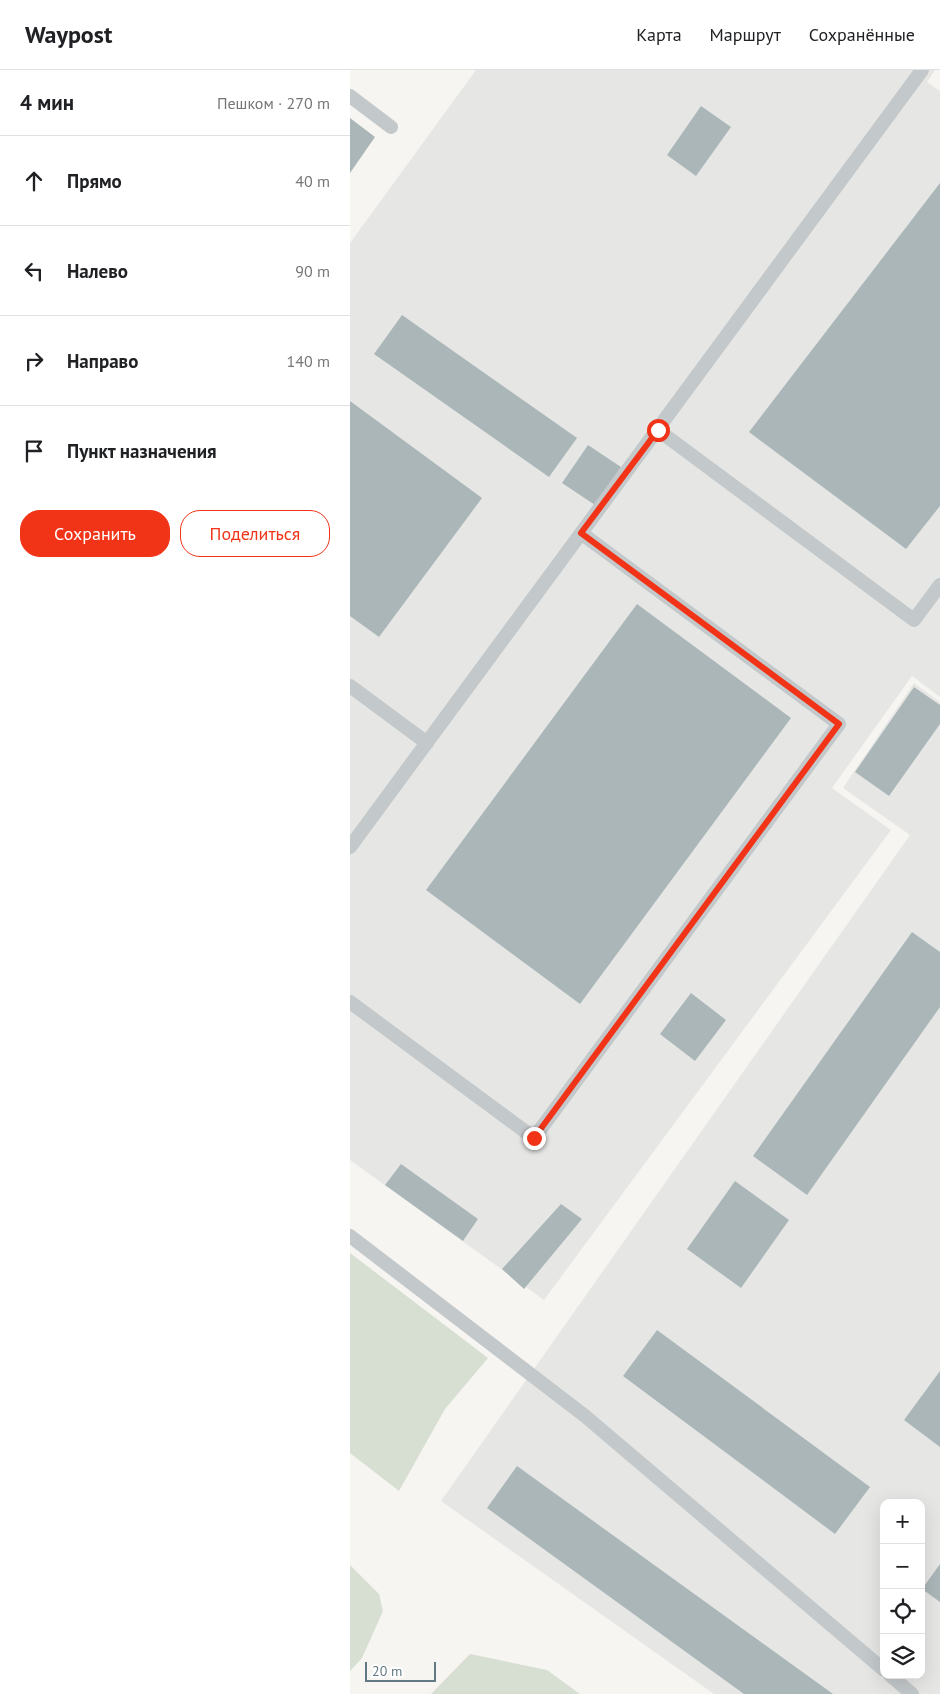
<!DOCTYPE html>
<html lang="ru">
<meta charset="utf-8">
<style>
body{margin:0;font-family:"PT Sans",sans-serif;background:#f2f2f2;color:#202124}
.controls{position:absolute;right:15px;bottom:15px;display:grid;overflow:hidden;border-radius:10px;box-shadow:0 5px 20px #0002}
.controls button{width:45px;height:45px;display:grid;place-items:center;padding:0;border:0;border-bottom:1px solid #e0e0e0;background:#fff;color:#202124;font:25px sans-serif}
.scale{position:absolute;left:15px;bottom:12px;width:71px;box-sizing:border-box;padding-left:5px;border:2px solid #627985;border-top:0;font-size:14px;line-height:18px;white-space:nowrap;color:#627985;-webkit-text-stroke:4px #fff;paint-order:stroke}
.stop{position:absolute;width:15px;height:15px;margin:-11px;border:4px solid #f13317;border-radius:50%;background:#fff}
.stop.end{background:#f13317;border-color:#fff;box-shadow:0 1px 5px #0008}
.list{margin:0;padding:0;list-style:none}
h2{display:flex;justify-content:space-between;align-items:center;height:65px;margin:0;padding:0 20px;font-size:21px}
h2 small{font-size:16px;font-weight:400;color:#757577}
.list li{display:grid;grid-template-columns:32px 1fr auto;gap:15px;align-items:center;box-sizing:border-box;height:90px;padding:0 20px;border-top:1px solid #e0e0e0}
.list b{display:block;font-size:19px;white-space:nowrap}
.list em{font-size:16px;font-style:normal;color:#757577}
.actions{display:flex;gap:10px;padding:15px 20px}
.actions a{flex:1;padding:11px 0;border:1px solid #f13317;border-radius:20px;text-align:center;font-size:18px;color:#f13317}
.actions .main{background:#f13317;color:#fff}
.icon{flex:none;width:28px;height:28px;fill:none;stroke:currentColor;stroke-width:2;stroke-linecap:round;stroke-linejoin:round}
.map{position:relative;flex:none;width:590px;height:1624px;overflow:hidden}
header{display:flex;align-items:center;gap:30px;box-sizing:border-box;height:70px;padding:0 25px;background:#fff;border-bottom:1px solid #e0e0e0}
header strong{font-size:24px}
nav{display:flex;gap:28px;margin-inline-start:auto;font-size:18px}
main{display:flex}
aside{flex:1;background:#fff}
.map>svg:first-child{display:block}
</style>
<header>
<strong>Waypost</strong>
<nav><a>Карта</a><a>Маршрут</a><a>Сохранённые</a></nav>
</header>
<main>
<aside>
<h2>4 мин<small>Пешком · 270 m</small></h2>
<ul class="list">
<li><svg class="icon" aria-label="ahead" viewBox="0 0 24 24"><path d="M12 20V5M6 11l6-6 6 6"/></svg><div><b>Прямо</b></div><em>40 m</em></li>
<li><svg class="icon" aria-label="left" viewBox="0 0 24 24"><path d="M17 20v-9H6M10 6l-5 5 5 5"/></svg><div><b>Налево</b></div><em>90 m</em></li>
<li><svg class="icon" aria-label="right" viewBox="0 0 24 24"><path d="M7 20v-9h11M14 6l5 5-5 5"/></svg><div><b>Направо</b></div><em>140 m</em></li>
<li><svg class="icon" aria-label="arrive" viewBox="0 0 24 24"><path d="M6 21V4h12l-3 4 3 4H6"/></svg><div><b>Пункт назначения</b></div></li>
</ul>
<div class="actions"><a class="main">Сохранить</a><a>Поделиться</a></div>
</aside>
<div class="map">
<svg width="590" height="1624" viewBox="0 0 590 1624">
<rect width="100%" height="100%" fill="#f6f5f1"/>
<path fill="#e6e7e5" fill-rule="evenodd" d="M 126,0 L 585,0 L 577,12 L 590,21 L 590,627 L 562,606 L 482,718 L 541,760 L 194,1230 L 0,1090 L 0,173 Z
M 564,613 L 590,632 L 590,1624 L 364,1624 L 91,1431 L 560,765 L 493,718 ZM 534,1433 L 571,1433 L 571,1605 L 534,1605 Z"/>
<path fill="#d7ded2" d="M 0,1183 L 138,1288 L 95,1339 L 49,1421 L 0,1383 Z
M 0,1495 L 29,1524 L 33,1541 L 12,1588 L 0,1601 Z
M 120,1584 L 197,1600 L 230,1624 L 81,1624 Z"/>
<path fill="#abb6b9" d="M 351,36 L 381,57 L 346,106 L 317,85 Z
M 0,48 L 25,67 L 0,103 Z
M 590,113 L 590,436 L 556,479 L 399,362 Z
M 52,245 L 227,368 L 199,407 L 24,284 Z
M 0,331 L 132,428 L 29,567 L 0,546 Z
M 238,375 L 271,397 L 245,435 L 212,413 Z
M 287,534 L 441,648 L 230,934 L 76,820 Z
M 564,617 L 590,635 L 590,654 L 539,726 L 505,702 Z
M 562,862 L 590,882 L 590,937 L 457,1125 L 403,1086 Z
M 341,923 L 376,950 L 345,991 L 310,964 Z
M 51,1094 L 128,1149 L 113,1171 L 35,1115 Z
M 385,1111 L 439,1150 L 391,1218 L 337,1179 Z
M 211,1134 L 232,1149 L 174,1219 L 152,1199 Z
M 307,1260 L 520,1417 L 485,1464 L 273,1306 Z
M 590,1301 L 590,1377 L 554,1350 Z
M 167,1396 L 483,1624 L 394,1624 L 137,1438 Z
M 590,1494 L 590,1532 L 572,1519 Z"/>
<g fill="none" stroke-linecap="round" stroke-linejoin="round">
<path stroke="#c3c8ca" stroke-width="14" d="M 0,26 L 41,57
M 308,360 L 564,550 L 590,515
M 0,616 L 77,673
M 0,777 L 572,0
M 0,932 L 184,1068 L 489,654 L 231,463
M 0,1166 L 235,1346 L 534,1600
M 540,1605 L 562,1624"/>
</g>
<g fill="none" stroke-linecap="round" stroke-linejoin="round">
<path stroke="#f13317" stroke-width="6" d="M 184,1068 L 489,654 L 231,463 L 308,360"/>
</g>
</svg>
<div class="controls">
<button>+</button>
<button>−</button>
<button><svg class="icon" aria-label="locate" viewBox="0 0 24 24"><circle cx="12" cy="12" r="6"/><path d="M12 2v4M12 18v4M2 12h4M18 12h4"/></svg></button>
<button><svg class="icon" aria-label="layers" viewBox="0 0 24 24"><path d="M12 4l9 5-9 5-9-5zM3 14l9 5 9-5"/></svg></button>
</div>
<div class="scale">20 m</div>
<div class="stop" style="left:308px;top:360px"></div>
<div class="stop end" style="left:184px;top:1068px"></div>
</div>
</main>
